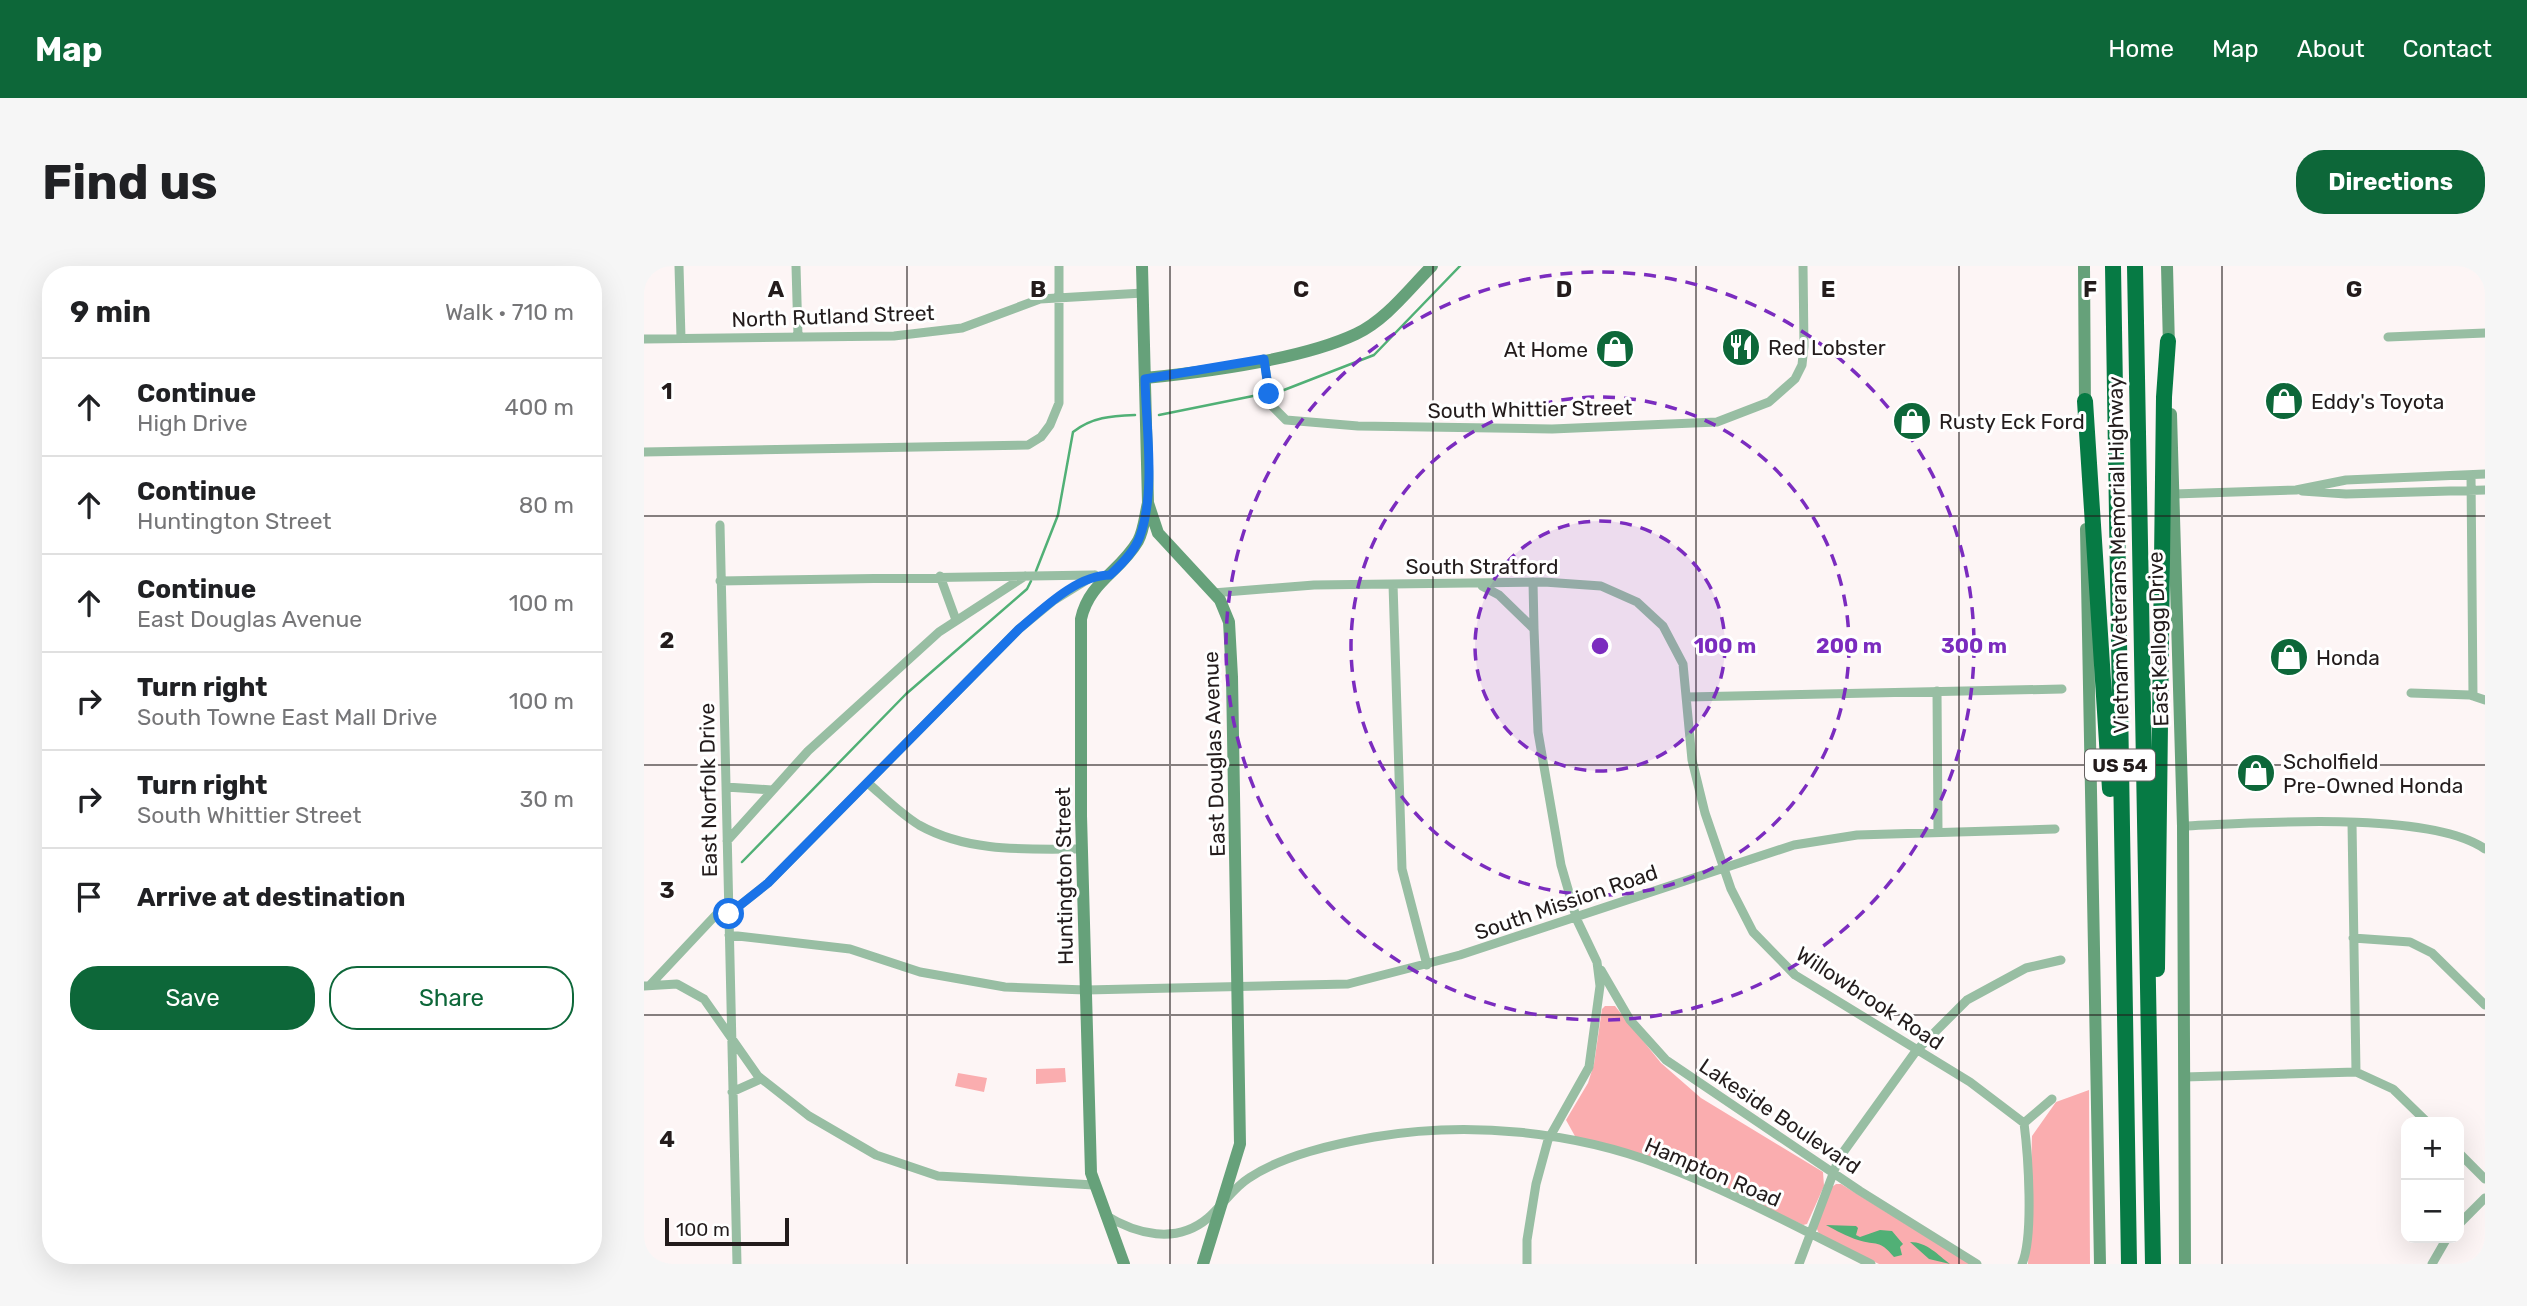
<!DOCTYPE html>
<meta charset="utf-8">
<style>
body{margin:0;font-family:Rubik,sans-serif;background:#f6f6f6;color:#202124}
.controls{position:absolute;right:21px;bottom:21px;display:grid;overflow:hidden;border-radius:14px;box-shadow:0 7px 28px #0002}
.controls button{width:63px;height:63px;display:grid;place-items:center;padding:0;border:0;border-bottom:2px solid #e0e0e0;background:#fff;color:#202124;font:35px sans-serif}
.scale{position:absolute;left:21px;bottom:18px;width:124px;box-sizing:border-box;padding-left:7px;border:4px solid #231c1c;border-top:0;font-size:19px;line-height:24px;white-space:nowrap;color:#231c1c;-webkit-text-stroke:5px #fff;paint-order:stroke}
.stop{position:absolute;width:21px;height:21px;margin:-16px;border:5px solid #1a73e8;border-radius:50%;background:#fff}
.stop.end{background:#1a73e8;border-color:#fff;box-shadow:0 2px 7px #0008}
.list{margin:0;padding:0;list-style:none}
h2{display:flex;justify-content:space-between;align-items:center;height:91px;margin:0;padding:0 28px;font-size:30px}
h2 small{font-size:23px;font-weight:400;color:#757577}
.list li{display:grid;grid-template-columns:46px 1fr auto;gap:21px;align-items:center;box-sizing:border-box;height:98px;padding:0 28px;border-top:2px solid #e0e0e0}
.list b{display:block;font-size:26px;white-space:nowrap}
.list p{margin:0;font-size:23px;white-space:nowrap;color:#757577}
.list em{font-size:23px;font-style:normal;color:#757577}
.actions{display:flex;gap:14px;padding:21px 28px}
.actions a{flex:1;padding:16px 0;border:2px solid #0d6739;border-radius:28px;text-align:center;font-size:24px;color:#0d6739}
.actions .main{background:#0d6739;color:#fff}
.icon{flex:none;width:38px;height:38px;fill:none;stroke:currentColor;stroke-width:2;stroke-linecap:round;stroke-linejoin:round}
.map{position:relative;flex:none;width:1841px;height:998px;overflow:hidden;border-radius:28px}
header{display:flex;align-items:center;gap:42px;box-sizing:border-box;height:98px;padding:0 35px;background:#0d6739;color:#fff}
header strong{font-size:33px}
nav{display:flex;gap:38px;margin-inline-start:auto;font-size:24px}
.intro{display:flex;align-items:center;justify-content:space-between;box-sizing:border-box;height:168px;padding:0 42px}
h1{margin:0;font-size:49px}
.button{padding:18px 32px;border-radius:28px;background:#0d6739;color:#fff;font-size:24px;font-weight:700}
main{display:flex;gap:42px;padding:0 42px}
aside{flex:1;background:#fff;border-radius:28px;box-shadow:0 7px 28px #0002}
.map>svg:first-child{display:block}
</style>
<header>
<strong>Map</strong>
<nav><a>Home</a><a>Map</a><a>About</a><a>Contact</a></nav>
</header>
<div class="intro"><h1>Find us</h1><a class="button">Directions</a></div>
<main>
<aside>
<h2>9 min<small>Walk · 710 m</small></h2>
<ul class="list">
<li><svg class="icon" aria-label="ahead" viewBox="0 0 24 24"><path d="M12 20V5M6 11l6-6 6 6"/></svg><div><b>Continue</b><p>High Drive</p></div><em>400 m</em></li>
<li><svg class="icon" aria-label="ahead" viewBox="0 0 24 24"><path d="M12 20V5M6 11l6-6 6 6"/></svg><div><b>Continue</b><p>Huntington Street</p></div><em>80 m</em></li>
<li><svg class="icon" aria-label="ahead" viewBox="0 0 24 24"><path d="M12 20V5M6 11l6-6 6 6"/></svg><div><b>Continue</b><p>East Douglas Avenue</p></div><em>100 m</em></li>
<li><svg class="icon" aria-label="right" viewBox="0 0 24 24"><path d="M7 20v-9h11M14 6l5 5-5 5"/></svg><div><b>Turn right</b><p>South Towne East Mall Drive</p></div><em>100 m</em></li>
<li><svg class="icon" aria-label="right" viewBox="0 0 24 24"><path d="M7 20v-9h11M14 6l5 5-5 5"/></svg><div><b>Turn right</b><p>South Whittier Street</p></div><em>30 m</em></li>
<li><svg class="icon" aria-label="arrive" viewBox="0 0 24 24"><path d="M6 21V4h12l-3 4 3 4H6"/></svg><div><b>Arrive at destination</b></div></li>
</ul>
<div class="actions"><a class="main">Save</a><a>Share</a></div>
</aside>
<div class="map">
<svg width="1841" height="998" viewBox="0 0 1841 998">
<rect width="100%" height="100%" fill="#fdf5f5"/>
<path fill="#faadaf" d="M 961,740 L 971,740 L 1017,797 L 1057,832 L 1179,906 L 1180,920 L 1163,958 L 1159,959 C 1084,924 1013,888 932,872 L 922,854 L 944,817 L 950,798 L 958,743 Z
M 421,802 L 422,816 L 392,818 L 392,803 Z
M 314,807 L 343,812 L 340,826 L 311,820 Z
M 1445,824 L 1446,998 L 1384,998 L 1388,870 L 1412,836 Z
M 1192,918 L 1197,918 L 1326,998 L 1235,998 L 1176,970 L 1172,961 L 1188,921 Z"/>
<path fill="#51b076" d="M 1182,959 L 1212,960 L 1214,962 L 1212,969 L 1216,971 L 1236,964 L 1248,965 L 1259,978 L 1256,981 L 1258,989 L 1250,991 C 1235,973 1233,980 1214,974 C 1204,971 1191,964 1182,959 Z
M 1266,976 C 1283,976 1294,989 1306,998 L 1285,993 Z"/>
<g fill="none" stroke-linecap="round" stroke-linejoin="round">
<path stroke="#51b076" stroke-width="2.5" d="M 640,124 L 730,89 L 816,0
M 515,149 L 614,129
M 392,305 L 414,249 L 429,166 C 448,151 467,150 491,149
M 98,596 L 262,428 L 383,323 L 387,315"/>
<path stroke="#98bea3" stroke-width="9" d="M 35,0 L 37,72
M 152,0 L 154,70
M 1744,71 L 1841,67
M 0,73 L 250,70 L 318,62 L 396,33 L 499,27
M 620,93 L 627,139 L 642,154 L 714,160 L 908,163 L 1073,156 L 1125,136 L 1151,113 L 1158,99 L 1160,80 L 1159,0
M 0,186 L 384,179 L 397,171 L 406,159 L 415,137 L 415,0
M 1827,209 L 1829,430
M 1658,225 L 1702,228 L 1841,224
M 1530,228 L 1652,224 L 1702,214 L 1841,208
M 76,259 L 93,998
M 296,310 L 312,354
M 76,315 L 450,309
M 889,316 L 890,363
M 749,318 L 758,603 L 783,699
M 838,320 L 855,329 L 890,363 L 894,466 L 917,599 L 933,654 L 953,696 L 956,720 L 945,801 L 904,874 L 892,918 L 883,974 L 883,998
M 569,327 L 670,319 L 900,316 L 957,320 L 993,336 L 1019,360 L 1039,398 L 1048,494 L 1061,547 L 1087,623 L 1109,666 L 1151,709 L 1326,816 L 1380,857 C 1384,888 1390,970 1378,998
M 1293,425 L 1294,565
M 1767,427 L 1826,429 L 1841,434
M 1043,431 L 1418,423
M 225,518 C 241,532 257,548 275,559 C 325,587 383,583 438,583
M 82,521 L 128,524
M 1708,557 L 1712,806
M 1539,560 C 1610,557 1785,544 1841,583
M 83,575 L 164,485 L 295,366 L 381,310
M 85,648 L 124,617 L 375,363 L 409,335 L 451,309
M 85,669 L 206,683 L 276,706 L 361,721 L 442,724 L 704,718 L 816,689 L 1150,579 L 1213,569 L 1411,563
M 1709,672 L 1766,676 L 1788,687 L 1841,739
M 957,704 L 986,754 L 1022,794 L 1216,925 L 1333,998
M 6,719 L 84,636
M 0,720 L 33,718 L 60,733 L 114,810 L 165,850 L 232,889 L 294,910 L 450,919
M 1540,811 L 1712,806 L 1749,823 L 1783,856
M 88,826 L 117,813
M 1380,857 L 1408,833
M 1815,887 L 1841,913
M 461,949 C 492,968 532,979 564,952 C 578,940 589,922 605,912 C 640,889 690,878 730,871 C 824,855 929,865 1017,899 C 1089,926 1158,964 1227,998
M 1815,958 L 1841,932
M 1155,998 L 1195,892 L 1272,785 L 1323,734 L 1382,702 L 1417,694
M 1788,998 L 1803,972"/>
<path stroke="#66a17a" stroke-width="12" d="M 498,0 L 504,237 L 514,267 L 576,334 L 585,356 L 588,411 L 596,878 L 559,998
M 1440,0 L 1441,143
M 1523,0 L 1525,81
M 501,112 C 560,106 659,93 712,68 C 742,54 765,23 788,0
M 1527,148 L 1539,560 L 1541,998
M 1442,263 L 1456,998
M 480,998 L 447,907 L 437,550 L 437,353 C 445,316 476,306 494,275 C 500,264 501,249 504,237"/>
<path stroke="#067a44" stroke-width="16" d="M 1469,0 L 1485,998
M 1491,0 L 1509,998
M 1441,135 L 1466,523
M 1513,703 L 1520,131 L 1524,75"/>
</g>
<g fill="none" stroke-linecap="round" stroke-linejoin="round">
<path stroke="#1a73e8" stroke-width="9" d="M 85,648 L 124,617 L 375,363 C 400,342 433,309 466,309 C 477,299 491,285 496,270 C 512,226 502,160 501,113 L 620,93 L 625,128"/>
</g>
<path fill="none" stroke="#231c1c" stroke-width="2" stroke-opacity="0.55" d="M 263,0 L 263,998M 526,0 L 526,998M 789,0 L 789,998M 1052,0 L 1052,998M 1315,0 L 1315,998M 1578,0 L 1578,998M 0,250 L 1841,250M 0,499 L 1841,499M 0,749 L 1841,749"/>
<circle cx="956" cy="380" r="125" fill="#7b2cbf" fill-opacity=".12"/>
<g fill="none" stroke="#7b2cbf" stroke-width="3.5" stroke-dasharray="12 9">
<circle cx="956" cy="380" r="125"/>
<circle cx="956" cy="380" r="249"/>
<circle cx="956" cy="380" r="374"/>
</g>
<defs>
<symbol id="restaurant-disc" viewBox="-11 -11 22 22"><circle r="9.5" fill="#0d6739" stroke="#fff"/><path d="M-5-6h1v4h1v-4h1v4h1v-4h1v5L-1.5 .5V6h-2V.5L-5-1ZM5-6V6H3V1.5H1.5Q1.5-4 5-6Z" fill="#fff"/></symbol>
<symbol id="shop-disc" viewBox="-11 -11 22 22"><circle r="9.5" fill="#0d6739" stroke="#fff"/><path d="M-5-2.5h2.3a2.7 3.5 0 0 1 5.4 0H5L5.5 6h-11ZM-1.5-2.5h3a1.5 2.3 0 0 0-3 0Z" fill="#fff"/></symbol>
</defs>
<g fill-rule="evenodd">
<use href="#restaurant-disc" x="1075" y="59" width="44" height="44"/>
<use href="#shop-disc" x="949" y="61" width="44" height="44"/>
<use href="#shop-disc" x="1618" y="113" width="44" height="44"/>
<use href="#shop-disc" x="1246" y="133" width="44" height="44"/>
<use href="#shop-disc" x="1623" y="369" width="44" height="44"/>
<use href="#shop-disc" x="1590" y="485" width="44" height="44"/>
</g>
<g text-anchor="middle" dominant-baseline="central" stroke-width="6" stroke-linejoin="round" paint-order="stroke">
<rect fill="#fff" stroke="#656060" stroke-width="2" x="1441" y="483.5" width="70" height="31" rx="5"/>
<g font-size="19" font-weight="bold" fill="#231c1c">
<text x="1476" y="499">US 54</text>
</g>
<g font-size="21" fill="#231c1c" stroke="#fff">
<text transform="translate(189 50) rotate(-2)">North Rutland Street</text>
<text transform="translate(886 143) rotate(-1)">South Whittier Street</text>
<text transform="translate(1474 289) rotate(-91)">Vietnam Veterans Memorial Highway</text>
<text x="838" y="300">South Stratford</text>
<text transform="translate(1514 373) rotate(-92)">East Kellogg Drive</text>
<text transform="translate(570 488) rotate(-92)">East Douglas Avenue</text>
<text transform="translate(64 524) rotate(-91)">East Norfolk Drive</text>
<text transform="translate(420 610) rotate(-91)">Huntington Street</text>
<text transform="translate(922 636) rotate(-19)">South Mission Road</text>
<text transform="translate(1226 732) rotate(33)">Willowbrook Road</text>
<text transform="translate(1136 850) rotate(34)">Lakeside Boulevard</text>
<text transform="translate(1069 906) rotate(23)">Hampton Road</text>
</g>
<g font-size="21" fill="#231c1c" stroke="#fff" text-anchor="start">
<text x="1124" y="81">Red Lobster</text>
<text x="944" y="83" text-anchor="end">At Home</text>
<text x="1667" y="135">Eddy's Toyota</text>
<text x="1295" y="155">Rusty Eck Ford</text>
<text x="1672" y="391">Honda</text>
<text x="1639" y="495">Scholfield<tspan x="1639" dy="24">Pre-Owned Honda</tspan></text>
</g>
</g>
<g font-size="23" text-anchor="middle" font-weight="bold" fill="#231c1c" stroke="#fff" stroke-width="6" stroke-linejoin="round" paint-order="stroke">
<text x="132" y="31">A</text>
<text x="394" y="31">B</text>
<text x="657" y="31">C</text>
<text x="920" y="31">D</text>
<text x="1184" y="31">E</text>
<text x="1446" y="31">F</text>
<text x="1710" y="31">G</text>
<text x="23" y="133">1</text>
<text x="23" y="382">2</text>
<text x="23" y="632">3</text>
<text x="23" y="881">4</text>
</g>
<circle cx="956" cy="380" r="10" fill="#7b2cbf" stroke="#fff" stroke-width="3.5"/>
<g font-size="21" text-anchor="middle" font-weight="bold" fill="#7b2cbf" stroke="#fff" stroke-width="6" stroke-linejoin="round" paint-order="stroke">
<text x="1081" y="387">100 m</text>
<text x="1205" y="387">200 m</text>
<text x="1330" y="387">300 m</text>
</g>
</svg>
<div class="controls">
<button>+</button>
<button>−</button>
</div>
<div class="scale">100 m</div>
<div class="stop" style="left:85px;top:648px"></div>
<div class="stop end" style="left:625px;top:128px"></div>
</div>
</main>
